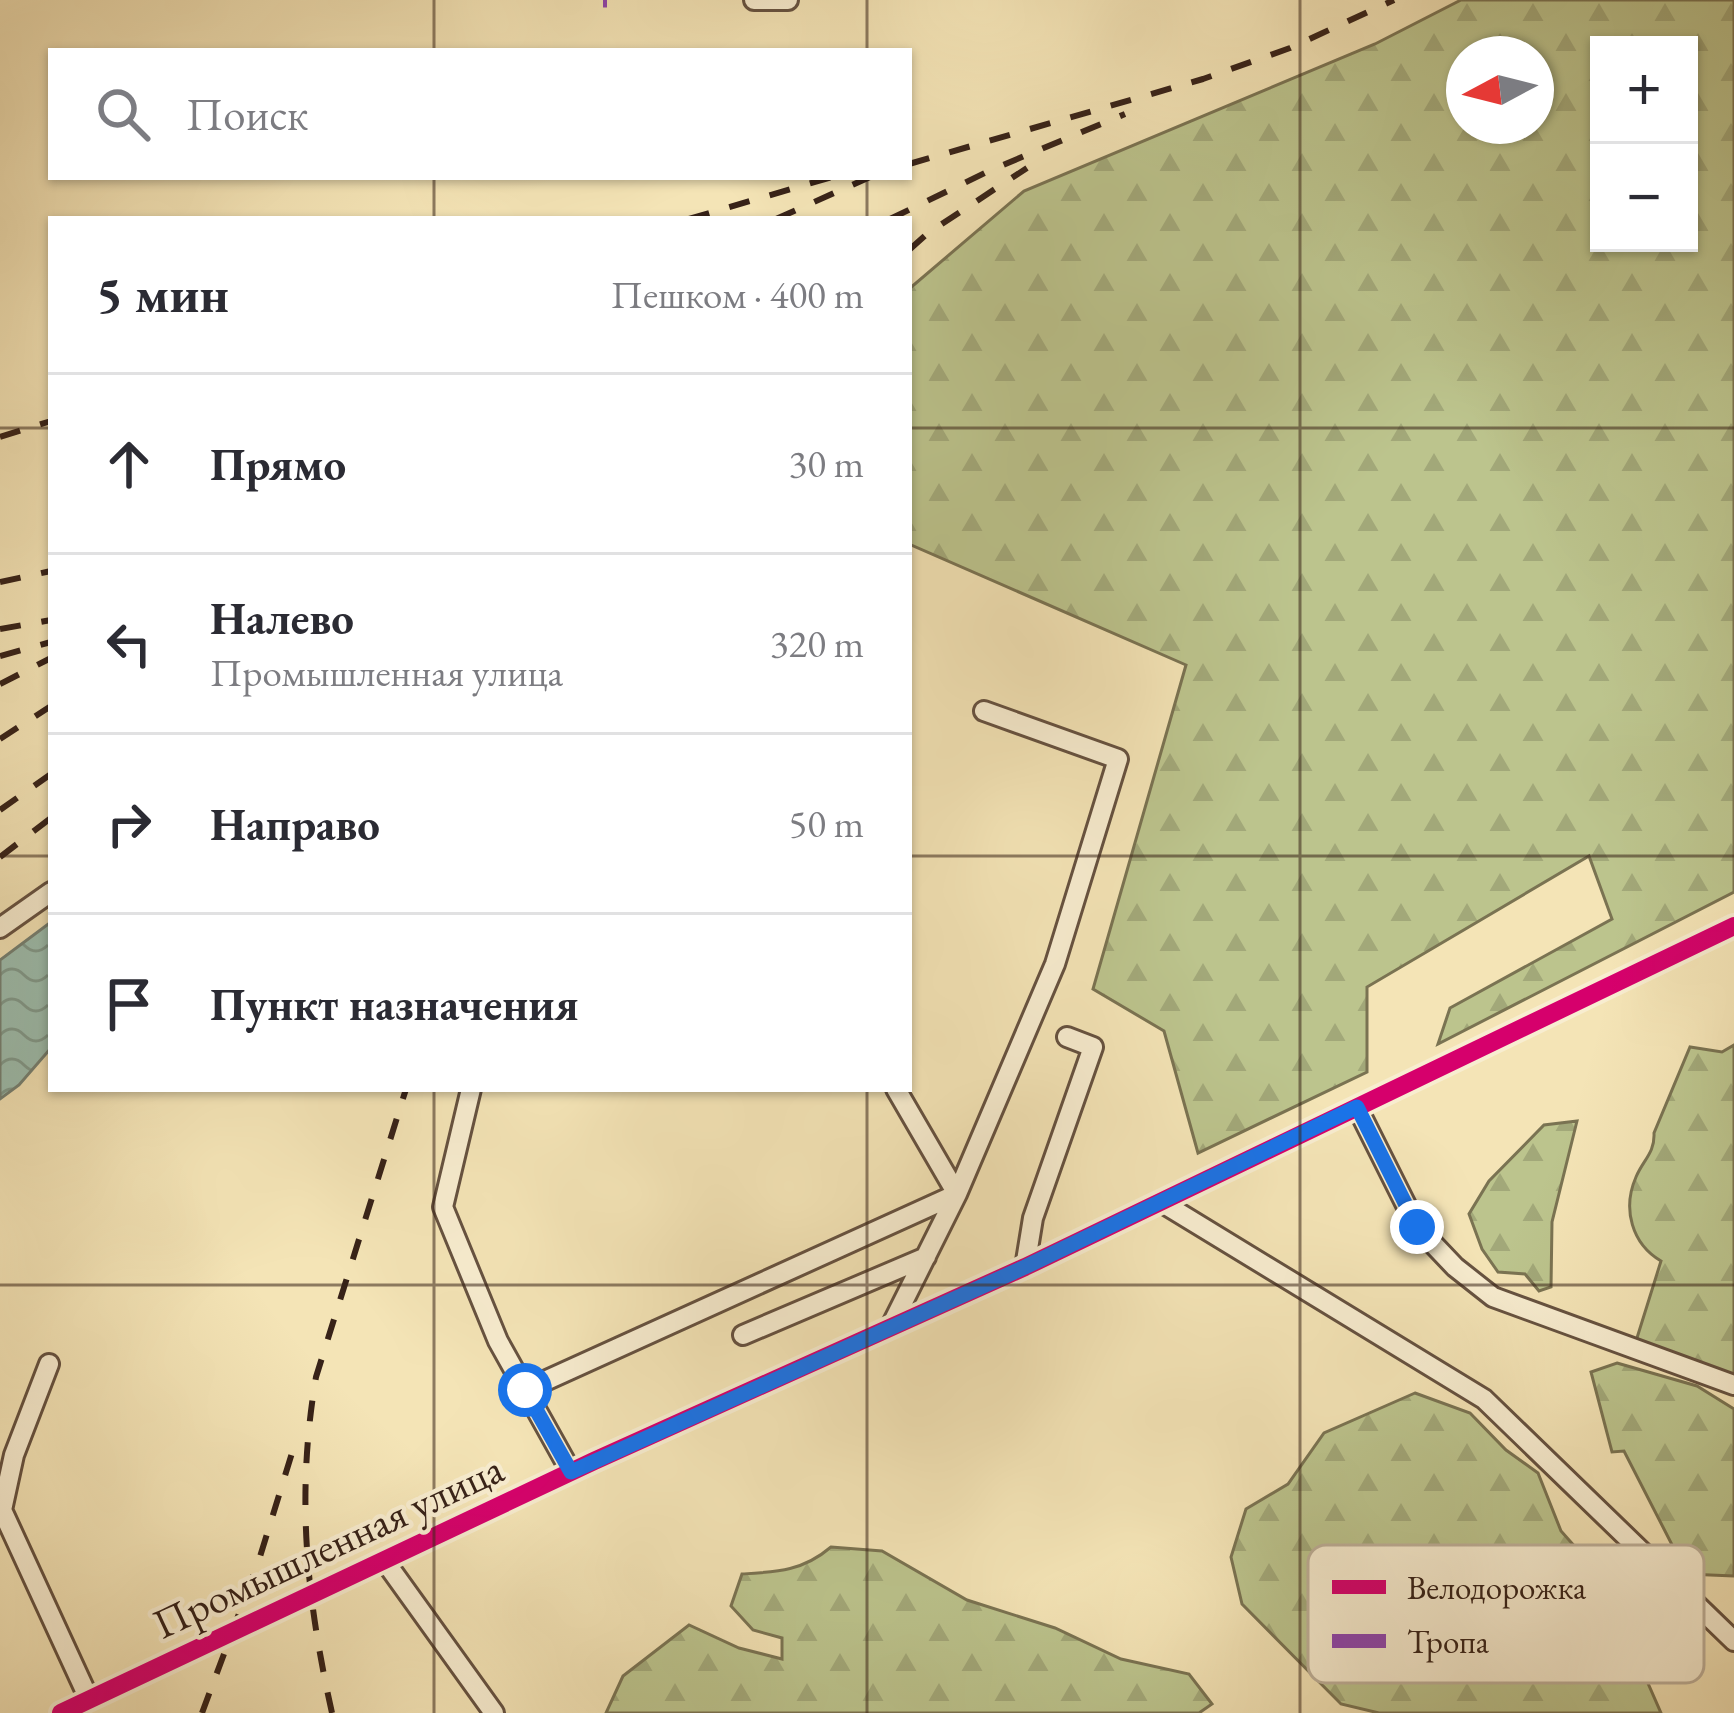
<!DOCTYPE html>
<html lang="ru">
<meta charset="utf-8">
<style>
body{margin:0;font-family:"EB Garamond",serif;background:#f7f7f7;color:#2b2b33}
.controls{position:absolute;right:36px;top:36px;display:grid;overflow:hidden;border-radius:0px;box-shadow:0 3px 9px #0004}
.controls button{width:108px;height:108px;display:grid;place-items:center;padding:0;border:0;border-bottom:3px solid #e1e1e2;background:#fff;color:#2b2b33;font:60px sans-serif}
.compass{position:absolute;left:1446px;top:36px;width:108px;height:108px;border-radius:50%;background:#fff;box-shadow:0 3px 9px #0004;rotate:263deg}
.stop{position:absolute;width:36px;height:36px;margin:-27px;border:9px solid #1a73e8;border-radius:50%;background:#fff}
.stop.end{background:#1a73e8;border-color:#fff;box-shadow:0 3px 12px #0008}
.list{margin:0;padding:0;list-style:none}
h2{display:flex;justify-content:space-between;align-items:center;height:156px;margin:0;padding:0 48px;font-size:51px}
h2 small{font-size:39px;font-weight:400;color:#7c7c81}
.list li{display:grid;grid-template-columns:78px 1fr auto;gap:36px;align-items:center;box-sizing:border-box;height:180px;padding:0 48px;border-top:3px solid #e1e1e2}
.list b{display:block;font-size:45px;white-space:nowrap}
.list p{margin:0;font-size:39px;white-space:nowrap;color:#7c7c81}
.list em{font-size:39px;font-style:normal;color:#7c7c81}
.icon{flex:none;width:66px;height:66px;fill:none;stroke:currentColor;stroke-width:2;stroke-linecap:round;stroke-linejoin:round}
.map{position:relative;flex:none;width:1734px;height:1713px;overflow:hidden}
.search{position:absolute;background:#fff;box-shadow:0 3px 9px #0004;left:48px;top:48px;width:864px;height:132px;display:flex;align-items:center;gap:30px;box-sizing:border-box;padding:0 42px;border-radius:0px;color:#7c7c81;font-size:45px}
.panel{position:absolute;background:#fff;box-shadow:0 3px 9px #0004;left:48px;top:216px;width:864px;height:876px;border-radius:0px}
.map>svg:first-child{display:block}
</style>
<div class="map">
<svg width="1734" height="1713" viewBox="0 0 1734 1713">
<defs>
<pattern id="forest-firs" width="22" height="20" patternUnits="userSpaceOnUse" patternTransform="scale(3)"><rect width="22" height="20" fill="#bcc48d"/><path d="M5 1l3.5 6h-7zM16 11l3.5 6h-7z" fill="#a2a879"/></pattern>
<pattern id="water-waves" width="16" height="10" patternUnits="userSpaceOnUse" patternTransform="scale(3)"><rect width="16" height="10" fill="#9cbeaf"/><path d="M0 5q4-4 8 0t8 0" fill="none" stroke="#809a8d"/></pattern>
</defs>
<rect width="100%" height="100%" fill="#f4e4b6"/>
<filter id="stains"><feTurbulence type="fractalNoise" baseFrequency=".00167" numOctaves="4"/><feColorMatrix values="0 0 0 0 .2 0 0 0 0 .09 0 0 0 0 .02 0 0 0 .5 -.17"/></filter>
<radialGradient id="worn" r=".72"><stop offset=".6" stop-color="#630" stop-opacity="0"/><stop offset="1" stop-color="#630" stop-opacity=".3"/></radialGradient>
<path fill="url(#forest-firs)" stroke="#7a7352" stroke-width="3" fill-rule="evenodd" d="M 1461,0 L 1734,0 L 1734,892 L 1438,1044 L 1450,1008 L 1612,919 L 1589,856 L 1367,987 L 1367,1072 L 1198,1153 L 1164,1031 L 1093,989 L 1186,665 L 909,544 L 909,289 L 1024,191 L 1375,44 ZM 1599,45 L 1689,45 L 1689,243 L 1599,243 ZM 1536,54 L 1536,126 L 1464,126 L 1464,54 Z
M 1734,1045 L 1734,1375 L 1636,1341 L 1661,1261 C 1632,1244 1622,1209 1636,1177 C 1643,1160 1655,1153 1654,1133 L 1690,1047 L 1722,1052 Z
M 1577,1121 L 1552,1222 L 1551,1287 L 1539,1291 L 1525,1274 L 1498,1272 L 1482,1249 L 1469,1214 L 1489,1181 L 1544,1125 Z
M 1617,1363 L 1697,1386 L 1734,1409 L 1734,1576 L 1687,1574 L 1624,1451 L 1612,1452 L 1591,1372 Z
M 1415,1393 L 1470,1413 L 1506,1450 L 1538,1473 L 1561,1531 L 1601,1576 L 1661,1713 L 1379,1713 L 1341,1704 L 1242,1604 L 1231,1557 L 1246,1509 L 1288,1484 L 1324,1433 Z
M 831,1547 L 882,1551 L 967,1600 L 1055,1628 L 1121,1659 L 1189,1674 L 1212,1704 L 1199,1713 L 606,1713 L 623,1676 L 689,1625 L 739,1648 L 782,1659 L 782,1638 L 753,1630 L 731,1606 L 742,1574 C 777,1572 803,1571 831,1547 Z"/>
<path fill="url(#water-waves)" stroke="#748073" stroke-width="3" d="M 51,922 L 51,1048 L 19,1085 L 0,1099 L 0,960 Z"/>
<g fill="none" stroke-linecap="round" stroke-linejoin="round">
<defs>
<path id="minor" d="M 754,0 L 788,0
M 0,928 L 51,892
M 471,1089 L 443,1207 L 498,1341 L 571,1472
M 1357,1107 L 1417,1227 L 1455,1267 L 1493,1297 L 1734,1385
M 1161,1202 L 1484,1399 L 1734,1641
M 1025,1267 L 1033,1218 L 1093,1047 L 1067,1037
M 890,1328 L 957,1194 L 1055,964 L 1118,759 L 984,711
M 743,1335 L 926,1257
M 49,1364 L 14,1455 L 2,1510 L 89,1699
M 525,1390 L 957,1194 L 896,1089
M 384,1560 L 494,1713
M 61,1713 L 594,1461 L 1025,1267 L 1734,926"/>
</defs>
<use href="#minor" stroke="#665240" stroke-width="24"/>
<use href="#minor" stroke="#f8edd0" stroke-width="18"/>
<path stroke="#372218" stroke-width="6" stroke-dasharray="21 21" stroke-linecap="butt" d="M 909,164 L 1203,79 L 1290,48 L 1394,0
M 689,219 L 832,177
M 776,219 L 870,177
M 890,219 L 991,170 L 1125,114
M 909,250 L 928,233 L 1027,168
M 0,437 L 51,421
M 0,582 L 51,571
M 0,629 L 51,620
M 0,656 L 51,642
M 0,684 L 51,658
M 0,739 L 51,706
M 0,810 L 51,774
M 0,857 L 51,818
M 202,1713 L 259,1560 L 296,1440
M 332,1713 C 306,1596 296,1495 316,1377 L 406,1089"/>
<path stroke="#8e44ad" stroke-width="15" stroke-dasharray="30 15" stroke-linecap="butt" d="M 603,0 L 607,0"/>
<defs>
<path id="cycleway" d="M 61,1713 L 594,1461 L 1025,1267 L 1734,926"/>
</defs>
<use href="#cycleway" stroke="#f8edd0" stroke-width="26"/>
<use href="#cycleway" stroke="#d6006c" stroke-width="18"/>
</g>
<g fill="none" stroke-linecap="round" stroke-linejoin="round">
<path stroke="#1a73e8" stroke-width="15" d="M 525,1390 L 571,1472 L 1025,1267 L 1357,1107 L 1417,1227"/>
</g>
<path fill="none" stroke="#372218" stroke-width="3" stroke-opacity="0.55" d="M 434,0 L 434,51M 867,0 L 867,51M 1300,0 L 1300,1713M 434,177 L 434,219M 867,177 L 867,219M 0,428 L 51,428M 909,428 L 1734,428M 0,856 L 51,856M 909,856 L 1734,856M 434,1089 L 434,1713M 867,1089 L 867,1713M 0,1285 L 1734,1285"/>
<g text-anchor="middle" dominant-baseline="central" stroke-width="9" stroke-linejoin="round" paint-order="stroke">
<g font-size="42" fill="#372218" stroke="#f8edd0">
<text transform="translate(328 1546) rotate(-25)">Промышленная улица</text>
</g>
</g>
<rect x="1308" y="1545" width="396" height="138" rx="18" fill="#f8edd0" stroke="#beb099" stroke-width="3"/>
<rect x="1332" y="1580" width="54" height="14" fill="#d6006c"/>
<rect x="1332" y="1634" width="54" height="14" fill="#8e44ad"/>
<g font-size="33" fill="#372218">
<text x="1407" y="1599">Велодорожка</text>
<text x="1407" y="1653">Тропа</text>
</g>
<rect width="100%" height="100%" filter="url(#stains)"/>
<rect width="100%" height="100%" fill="url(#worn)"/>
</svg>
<div class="controls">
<button>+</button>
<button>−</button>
</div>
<svg class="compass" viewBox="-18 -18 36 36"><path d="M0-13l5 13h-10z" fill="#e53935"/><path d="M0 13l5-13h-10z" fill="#7c7c81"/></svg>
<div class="stop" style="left:525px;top:1390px"></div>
<div class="stop end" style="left:1417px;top:1227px"></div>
<div class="search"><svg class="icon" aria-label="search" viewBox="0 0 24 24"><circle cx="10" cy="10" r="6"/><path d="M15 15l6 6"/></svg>Поиск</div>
<section class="panel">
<h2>5 мин<small>Пешком · 400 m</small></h2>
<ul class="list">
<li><svg class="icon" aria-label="ahead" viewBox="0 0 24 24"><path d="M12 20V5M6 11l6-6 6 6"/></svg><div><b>Прямо</b></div><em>30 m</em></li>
<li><svg class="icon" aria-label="left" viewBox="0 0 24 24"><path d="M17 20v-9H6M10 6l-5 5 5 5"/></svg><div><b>Налево</b><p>Промышленная улица</p></div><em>320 m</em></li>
<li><svg class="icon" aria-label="right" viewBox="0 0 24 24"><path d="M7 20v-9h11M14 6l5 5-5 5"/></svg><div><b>Направо</b></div><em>50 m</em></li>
<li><svg class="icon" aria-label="arrive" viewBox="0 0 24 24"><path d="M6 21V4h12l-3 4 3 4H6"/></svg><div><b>Пункт назначения</b></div></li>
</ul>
</section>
</div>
